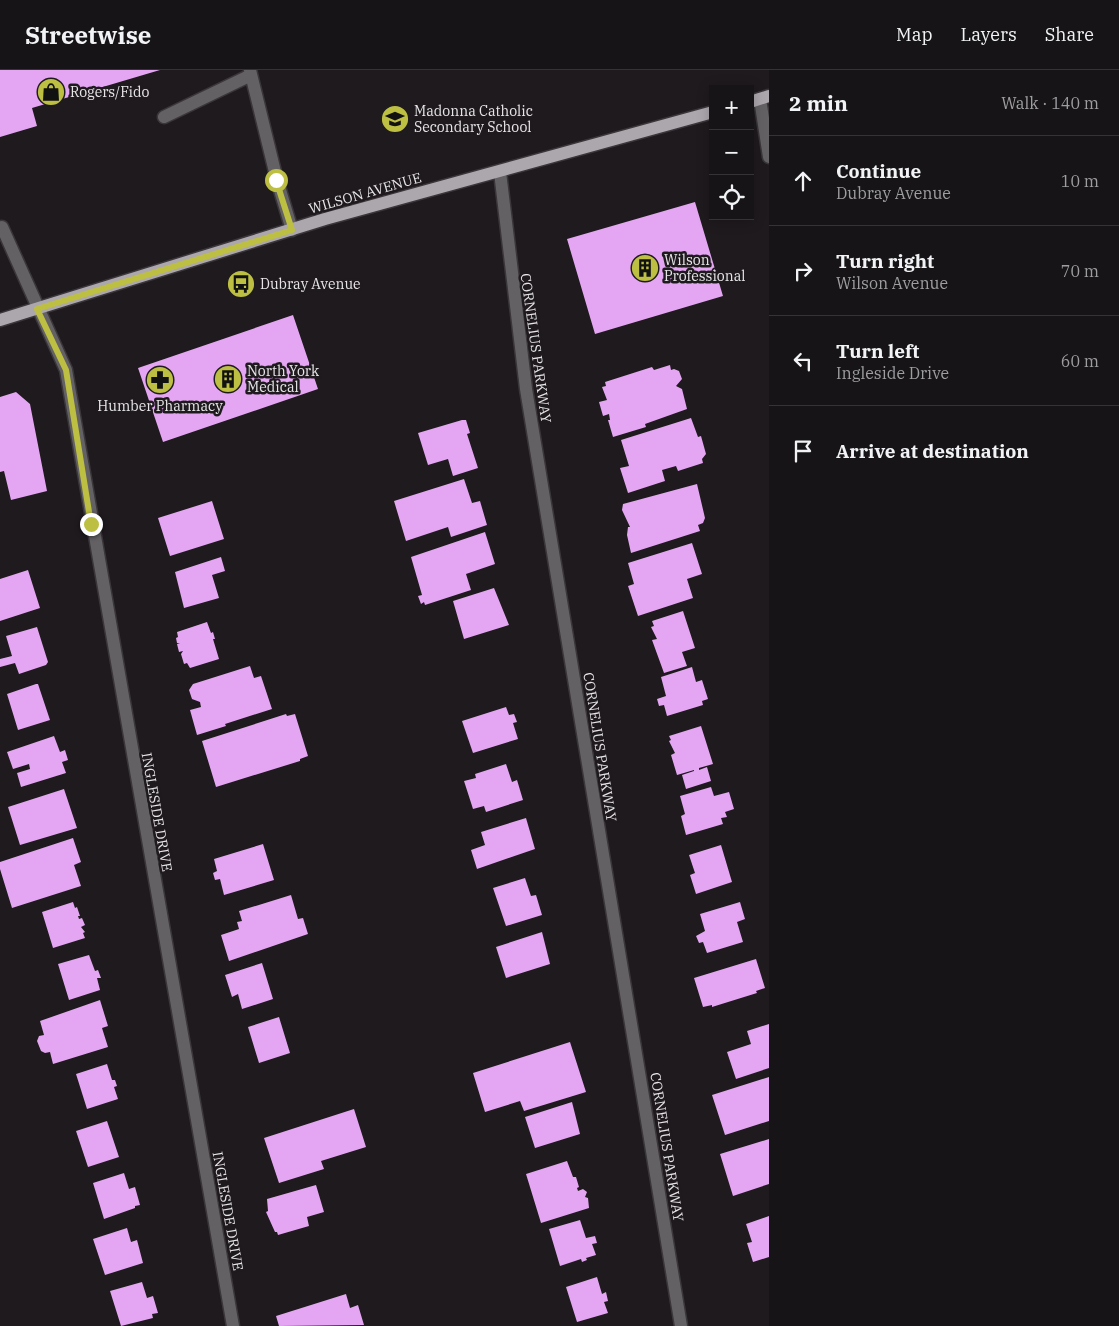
<!DOCTYPE html>
<meta charset="utf-8">
<style>
body{margin:0;font-family:"IBM Plex Serif",serif;background:#232123;color:#f1f3f6}
.controls{position:absolute;right:15px;top:15px;display:grid;overflow:hidden;border-radius:0px;box-shadow:0 2px 12px #0003}
.controls button{width:45px;height:45px;display:grid;place-items:center;padding:0;border:0;border-bottom:1px solid #353335;background:#161416;color:#f1f3f6;font:25px sans-serif}
.stop{position:absolute;width:15px;height:15px;margin:-11px;border:4px solid #bdbf43;border-radius:50%;background:#fff}
.stop.end{background:#bdbf43;border-color:#fff;box-shadow:0 1px 5px #0008}
.list{margin:0;padding:0;list-style:none}
h2{display:flex;justify-content:space-between;align-items:center;height:65px;margin:0;padding:0 20px;font-size:21px}
h2 small{font-size:16px;font-weight:400;color:#9e9ea1}
.list li{display:grid;grid-template-columns:32px 1fr auto;gap:15px;align-items:center;box-sizing:border-box;height:90px;padding:0 20px;border-top:1px solid #353335}
.list b{display:block;font-size:19px;white-space:nowrap}
.list p{margin:0;font-size:16px;white-space:nowrap;color:#9e9ea1}
.list em{font-size:16px;font-style:normal;color:#9e9ea1}
.icon{flex:none;width:28px;height:28px;fill:none;stroke:currentColor;stroke-width:2;stroke-linecap:round;stroke-linejoin:round}
.map{position:relative;flex:none;width:769px;height:1256px;overflow:hidden}
header{display:flex;align-items:center;gap:30px;box-sizing:border-box;height:70px;padding:0 25px;background:#161416;border-bottom:1px solid #353335}
header strong{font-size:24px}
nav{display:flex;gap:28px;margin-inline-start:auto;font-size:18px}
main{display:flex}
aside{flex:1;background:#161416}
.map>svg:first-child{display:block}
</style>
<header>
<strong>Streetwise</strong>
<nav><a>Map</a><a>Layers</a><a>Share</a></nav>
</header>
<main>
<div class="map">
<svg width="769" height="1256" viewBox="0 0 769 1256">
<rect width="100%" height="100%" fill="#1e1a1e"/>
<path fill="#e4a6f2" d="M 0,0 L 160,0 L 32,38 L 37,56 L 0,67 Z
M 695,132 L 723,226 L 595,264 L 567,169 Z
M 293,245 L 318,319 L 163,372 L 138,298 Z
M 670,295 L 671,300 L 674,299 L 679,301 L 682,309 L 676,316 L 682,319 L 687,339 L 645,354 L 646,357 L 613,367 L 608,350 L 610,350 L 609,344 L 603,346 L 599,332 L 607,330 L 602,317 L 606,316 L 605,312 L 652,297 L 654,300 Z
M 16,322 L 30,334 L 47,421 L 11,430 L 4,401 L 0,402 L 0,327 Z
M 691,348 L 698,367 L 701,366 L 706,384 L 702,389 L 703,393 L 678,401 L 676,396 L 662,400 L 665,411 L 628,423 L 620,398 L 629,396 L 621,370 Z
M 462,350 L 466,350 L 470,363 L 467,364 L 478,398 L 453,406 L 448,389 L 428,395 L 418,363 Z
M 464,409 L 472,433 L 480,431 L 487,455 L 451,467 L 448,457 L 406,471 L 394,431 Z
M 697,414 L 705,448 L 703,453 L 698,455 L 700,461 L 631,483 L 627,465 L 628,457 L 630,457 L 622,440 L 623,434 Z
M 212,431 L 224,469 L 170,486 L 158,448 Z
M 485,462 L 495,494 L 466,504 L 471,520 L 425,535 L 424,532 L 421,534 L 418,526 L 422,525 L 411,487 Z
M 692,473 L 702,504 L 687,509 L 693,528 L 638,546 L 628,516 L 634,514 L 628,493 Z
M 221,487 L 225,501 L 212,505 L 219,528 L 184,538 L 175,502 Z
M 28,500 L 40,538 L 0,551 L 0,509 Z
M 494,518 L 509,555 L 464,569 L 453,531 Z
M 683,541 L 695,578 L 682,582 L 687,596 L 664,603 L 652,570 L 657,569 L 651,557 L 654,556 L 652,551 Z
M 207,552 L 211,563 L 213,562 L 215,569 L 213,569 L 219,589 L 190,598 L 187,593 L 184,594 L 181,584 L 183,581 L 179,582 L 177,574 L 180,573 L 177,573 L 176,568 L 178,567 L 177,562 Z
M 37,557 L 48,592 L 46,595 L 19,604 L 15,593 L 0,597 L 0,589 L 12,586 L 6,566 Z
M 250,596 L 254,608 L 261,606 L 272,639 L 225,654 L 226,656 L 197,665 L 190,640 L 201,637 L 200,632 L 192,629 L 189,620 L 193,614 Z
M 692,597 L 696,612 L 702,610 L 708,629 L 702,631 L 703,635 L 667,646 L 664,635 L 659,636 L 657,629 L 666,626 L 661,607 Z
M 36,614 L 38,614 L 50,650 L 18,660 L 7,624 Z
M 506,637 L 509,645 L 514,644 L 517,652 L 513,653 L 518,669 L 473,683 L 462,651 Z
M 286,644 L 287,646 L 295,644 L 308,686 L 300,689 L 300,691 L 216,717 L 202,671 Z
M 701,656 L 713,694 L 699,698 L 699,700 L 707,697 L 711,711 L 686,719 L 682,705 L 694,701 L 694,700 L 677,705 L 671,685 L 675,683 L 669,671 L 671,670 L 669,666 Z
M 54,666 L 60,682 L 65,680 L 68,690 L 62,692 L 66,703 L 21,717 L 17,703 L 30,699 L 29,694 L 13,699 L 7,682 Z
M 506,694 L 512,712 L 517,710 L 523,730 L 486,742 L 484,736 L 473,739 L 464,711 L 476,708 L 475,704 Z
M 711,717 L 714,726 L 729,722 L 734,739 L 725,742 L 727,747 L 721,748 L 723,754 L 686,765 L 681,746 L 685,744 L 680,726 Z
M 64,719 L 77,758 L 20,775 L 8,737 Z
M 526,748 L 535,779 L 477,799 L 471,780 L 485,775 L 481,762 Z
M 73,768 L 81,792 L 74,795 L 81,816 L 12,838 L 0,799 L 0,792 Z
M 263,774 L 274,810 L 224,825 L 220,809 L 215,810 L 213,803 L 217,801 L 214,789 Z
M 721,775 L 732,812 L 696,824 L 690,805 L 695,803 L 689,785 Z
M 525,808 L 531,826 L 536,825 L 542,845 L 506,856 L 493,818 Z
M 291,825 L 298,849 L 303,848 L 308,864 L 229,891 L 221,865 L 239,859 L 237,852 L 242,851 L 239,841 Z
M 73,832 L 75,838 L 77,837 L 80,846 L 78,846 L 79,849 L 82,848 L 85,855 L 81,857 L 85,862 L 83,863 L 85,868 L 53,878 L 42,842 Z
M 740,832 L 745,849 L 737,852 L 743,872 L 707,883 L 703,872 L 699,873 L 696,866 L 705,861 L 700,844 Z
M 542,862 L 550,894 L 506,908 L 496,877 Z
M 89,885 L 95,901 L 98,900 L 101,908 L 97,908 L 100,920 L 69,930 L 58,894 Z
M 756,889 L 765,918 L 756,921 L 757,923 L 712,937 L 712,935 L 703,937 L 694,908 Z
M 262,893 L 273,929 L 242,939 L 238,924 L 232,927 L 225,905 Z
M 100,930 L 108,956 L 102,958 L 108,977 L 53,994 L 50,982 L 45,983 L 41,981 L 37,971 L 39,966 L 44,965 L 40,951 Z
M 279,947 L 290,983 L 259,993 L 248,957 Z
M 769,954 L 769,998 L 736,1009 L 727,982 L 751,974 L 747,961 Z
M 570,972 L 586,1022 L 524,1041 L 520,1031 L 485,1042 L 473,1003 Z
M 107,994 L 112,1010 L 115,1010 L 117,1016 L 114,1017 L 118,1029 L 87,1039 L 76,1004 Z
M 769,1007 L 769,1051 L 725,1065 L 712,1025 Z
M 572,1032 L 580,1064 L 535,1078 L 525,1047 Z
M 354,1039 L 366,1077 L 321,1091 L 324,1099 L 279,1113 L 264,1068 Z
M 107,1051 L 119,1087 L 88,1097 L 76,1061 Z
M 769,1069 L 769,1114 L 733,1126 L 720,1084 Z
M 567,1091 L 573,1107 L 576,1107 L 579,1117 L 577,1118 L 578,1121 L 583,1119 L 587,1122 L 585,1127 L 588,1128 L 589,1138 L 541,1153 L 526,1104 Z
M 124,1103 L 129,1119 L 135,1117 L 140,1135 L 135,1136 L 135,1138 L 104,1149 L 93,1113 Z
M 316,1115 L 324,1142 L 307,1147 L 309,1156 L 278,1165 L 277,1162 L 275,1162 L 266,1142 L 268,1141 L 267,1129 Z
M 769,1146 L 769,1187 L 753,1192 L 747,1173 L 752,1172 L 746,1154 Z
M 580,1150 L 586,1168 L 595,1166 L 597,1173 L 592,1174 L 596,1185 L 586,1188 L 587,1190 L 582,1192 L 581,1189 L 560,1196 L 549,1159 Z
M 127,1158 L 131,1172 L 137,1170 L 143,1193 L 105,1205 L 93,1169 Z
M 597,1207 L 602,1224 L 606,1222 L 608,1231 L 604,1232 L 608,1243 L 577,1252 L 566,1217 Z
M 142,1212 L 147,1228 L 153,1226 L 158,1243 L 152,1244 L 153,1248 L 121,1256 L 110,1221 Z
M 346,1224 L 350,1238 L 358,1235 L 364,1255 L 279,1256 L 276,1246 Z"/>
<g fill="none" stroke-linecap="round" stroke-linejoin="round">
<defs>
<path id="minor" d="M 250,0 L 277,110 L 292,160
M 760,29 L 769,87
M 164,47 L 251,5
M 500,102 L 526,319 L 681,1256
M 2,157 L 66,300 L 233,1256"/>
<path id="major" d="M 750,32 L 769,26
M 0,250 L 325,149 L 713,42"/>
</defs>
<use href="#minor" stroke="#3a363a" stroke-width="15"/>
<use href="#major" stroke="#3a363a" stroke-width="15"/>
<use href="#minor" stroke="#636163" stroke-width="12"/>
<use href="#major" stroke="#aca7ad" stroke-width="12"/>
</g>
<g fill="none" stroke-linecap="round" stroke-linejoin="round">
<path stroke="#bdbf43" stroke-width="6" d="M 91,454 L 66,300 L 37,239 L 292,160 L 276,110"/>
</g>
<defs>
<symbol id="shop-disc" viewBox="-11 -11 22 22"><circle r="9.5" fill="#bdbf43" stroke="#1e1a1e"/><path d="M-5-2.5h2.3a2.7 3.5 0 0 1 5.4 0H5L5.5 6h-11ZM-1.5-2.5h3a1.5 2.3 0 0 0-3 0Z" fill="#111"/></symbol>
<symbol id="school-disc" viewBox="-11 -11 22 22"><circle r="9.5" fill="#bdbf43" stroke="#1e1a1e"/><path d="M0-5L7-2L0 1L-7-2ZM-4 1L0 2.5L4 1V4Q0 6-4 4Z" fill="#111"/></symbol>
<symbol id="building-disc" viewBox="-11 -11 22 22"><circle r="9.5" fill="#bdbf43" stroke="#1e1a1e"/><path d="M-4-6H4V6H1V3H-1V6H-4ZM-2.5-4.3h1.7v1.8h-1.7ZM.8-4.3h1.7v1.8H.8ZM-2.5-1h1.7V.8h-1.7ZM.8-1h1.7V.8H.8Z" fill="#111"/></symbol>
<symbol id="bus-disc" viewBox="-11 -11 22 22"><circle r="9.5" fill="#bdbf43" stroke="#1e1a1e"/><path d="M-5-6H5V4H4V6H2V4H-2V6H-4V4H-5ZM-3.5-4V0h7V-4ZM-3.5 1.2v1.5H-2V1.2ZM2 1.2v1.5H3.5V1.2Z" fill="#111"/></symbol>
<symbol id="pharmacy-disc" viewBox="-11 -11 22 22"><circle r="9.5" fill="#bdbf43" stroke="#1e1a1e"/><path d="M-2-6h4v4h4v4h-4v4h-4v-4h-4v-4h4Z" fill="#111"/></symbol>
</defs>
<g fill-rule="evenodd">
<use href="#shop-disc" x="35" y="6" width="32" height="32"/>
<use href="#school-disc" x="379" y="33" width="32" height="32"/>
<use href="#building-disc" x="629" y="182" width="32" height="32"/>
<use href="#bus-disc" x="225" y="198" width="32" height="32"/>
<use href="#building-disc" x="212" y="293" width="32" height="32"/>
<use href="#pharmacy-disc" x="144" y="294" width="32" height="32"/>
</g>
<g text-anchor="middle" dominant-baseline="central" stroke-width="5" stroke-linejoin="round" paint-order="stroke">
<g font-size="14" fill="#e7e5e8" stroke="#1e1a1e" text-anchor="start">
<text x="70" y="22">Rogers/Fido</text>
<text x="414" y="41">Madonna Catholic<tspan x="414" dy="16">Secondary School</tspan></text>
<text x="664" y="190">Wilson<tspan x="664" dy="16">Professional</tspan></text>
<text x="260" y="214">Dubray Avenue</text>
<text x="247" y="301">North York<tspan x="247" dy="16">Medical</tspan></text>
<text x="160" y="336" text-anchor="middle">Humber Pharmacy</text>
</g>
<g font-size="14" fill="#e7e5e8" stroke="#1e1a1e">
<text transform="translate(365 123) rotate(-16)">WILSON AVENUE</text>
<text transform="translate(536 278) rotate(82)">CORNELIUS PARKWAY</text>
<text transform="translate(600 677) rotate(81)">CORNELIUS PARKWAY</text>
<text transform="translate(157 742) rotate(80)">INGLESIDE DRIVE</text>
<text transform="translate(667 1077) rotate(81)">CORNELIUS PARKWAY</text>
<text transform="translate(228 1141) rotate(80)">INGLESIDE DRIVE</text>
</g>
</g>
</svg>
<div class="controls">
<button>+</button>
<button>−</button>
<button><svg class="icon" aria-label="locate" viewBox="0 0 24 24"><circle cx="12" cy="12" r="6"/><path d="M12 2v4M12 18v4M2 12h4M18 12h4"/></svg></button>
</div>
<div class="stop" style="left:276px;top:110px"></div>
<div class="stop end" style="left:91px;top:454px"></div>
</div>
<aside>
<h2>2 min<small>Walk · 140 m</small></h2>
<ul class="list">
<li><svg class="icon" aria-label="ahead" viewBox="0 0 24 24"><path d="M12 20V5M6 11l6-6 6 6"/></svg><div><b>Continue</b><p>Dubray Avenue</p></div><em>10 m</em></li>
<li><svg class="icon" aria-label="right" viewBox="0 0 24 24"><path d="M7 20v-9h11M14 6l5 5-5 5"/></svg><div><b>Turn right</b><p>Wilson Avenue</p></div><em>70 m</em></li>
<li><svg class="icon" aria-label="left" viewBox="0 0 24 24"><path d="M17 20v-9H6M10 6l-5 5 5 5"/></svg><div><b>Turn left</b><p>Ingleside Drive</p></div><em>60 m</em></li>
<li><svg class="icon" aria-label="arrive" viewBox="0 0 24 24"><path d="M6 21V4h12l-3 4 3 4H6"/></svg><div><b>Arrive at destination</b></div></li>
</ul>
</aside>
</main>
